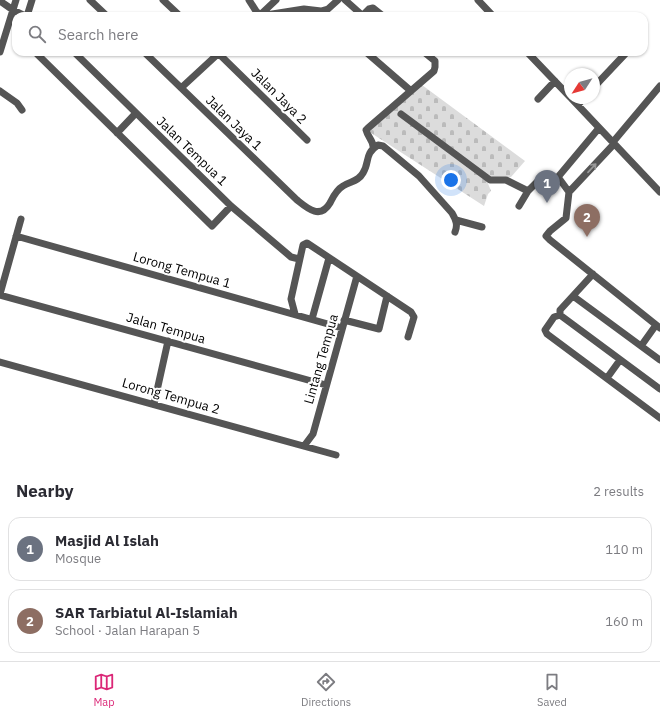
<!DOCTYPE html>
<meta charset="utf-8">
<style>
body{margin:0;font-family:"IBM Plex Sans",sans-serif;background:#f2f2f3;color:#2b2b33}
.compass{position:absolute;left:564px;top:68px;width:36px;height:36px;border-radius:50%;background:#fff;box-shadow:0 1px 3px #0004;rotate:234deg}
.you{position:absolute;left:451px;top:180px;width:14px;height:14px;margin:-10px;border:3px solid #fff;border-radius:50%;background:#1a73e8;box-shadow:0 0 0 6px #1a73e833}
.badge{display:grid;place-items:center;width:26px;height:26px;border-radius:50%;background:#db2777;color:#fff;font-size:13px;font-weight:700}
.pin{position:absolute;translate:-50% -33px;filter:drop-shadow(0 1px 2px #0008)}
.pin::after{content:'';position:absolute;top:21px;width:14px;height:12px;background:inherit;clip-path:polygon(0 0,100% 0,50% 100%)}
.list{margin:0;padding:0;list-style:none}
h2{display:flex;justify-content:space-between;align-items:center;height:52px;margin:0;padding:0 16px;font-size:17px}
h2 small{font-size:13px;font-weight:400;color:#7c7c81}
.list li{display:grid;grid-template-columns:26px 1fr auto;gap:12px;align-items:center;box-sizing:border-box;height:64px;margin:0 8px 8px;padding:0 8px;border:1px solid #e1e1e2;border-radius:12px}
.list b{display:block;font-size:15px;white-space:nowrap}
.list p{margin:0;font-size:13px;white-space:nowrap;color:#7c7c81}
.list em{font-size:13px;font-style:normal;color:#7c7c81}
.icon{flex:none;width:22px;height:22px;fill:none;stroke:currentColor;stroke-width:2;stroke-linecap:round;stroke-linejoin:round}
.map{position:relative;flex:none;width:660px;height:465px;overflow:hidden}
.search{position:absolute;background:#fff;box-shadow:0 1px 3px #0004;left:12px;right:12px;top:12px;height:44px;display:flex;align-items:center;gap:10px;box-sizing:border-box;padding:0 14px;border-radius:12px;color:#7c7c81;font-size:15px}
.sheet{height:196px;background:#fff}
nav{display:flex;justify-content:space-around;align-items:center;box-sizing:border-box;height:56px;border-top:1px solid #e1e1e2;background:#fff;font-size:11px;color:#7c7c81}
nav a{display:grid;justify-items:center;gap:2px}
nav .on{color:#db2777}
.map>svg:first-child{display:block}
</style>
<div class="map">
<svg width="660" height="465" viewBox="0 0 660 465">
<defs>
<pattern id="cemetery-stones" width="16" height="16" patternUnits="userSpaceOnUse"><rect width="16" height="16" fill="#dcdcdc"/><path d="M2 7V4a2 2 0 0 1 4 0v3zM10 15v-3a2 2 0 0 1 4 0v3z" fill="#bbb"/></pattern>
</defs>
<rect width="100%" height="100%" fill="#fff"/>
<path fill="url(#cemetery-stones)" d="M 422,85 L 525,161 L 511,177 L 487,181 L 491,191 L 488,194 L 484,206 L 368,131 Z"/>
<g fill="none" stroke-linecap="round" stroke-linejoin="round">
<path stroke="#555" stroke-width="7" d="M 90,0 L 107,16
M 163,0 L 180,16
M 249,0 L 256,11 L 260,15 L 266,15 L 304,9 L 321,11 L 328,9 L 338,0
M 345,0 L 362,15
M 478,0 L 493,16
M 0,1 L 13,10 L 25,16
M 27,16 L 32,0
M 259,16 L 276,0
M 362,16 L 369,9 L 373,8 L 383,16
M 0,52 L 16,0
M 35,52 L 212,226 L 231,206
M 74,52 L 231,206 L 291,257 L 299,259
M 144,52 L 297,200 C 307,208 320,220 330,203 C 333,197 336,190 343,186 C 350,181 358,182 363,173 C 370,162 364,154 378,145 L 383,146 L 419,176 L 452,213 C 456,220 458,225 455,232
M 217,52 L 307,140
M 366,52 L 411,91
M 527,52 L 570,97
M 594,87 L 627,52
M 181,88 L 220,52
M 0,91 L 17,103 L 22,110
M 571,98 L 660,192
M 538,99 L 555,81
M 578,105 L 584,98
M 401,114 L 490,180 L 506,180 L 528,191
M 117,133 L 136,113
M 613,142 L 660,86
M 373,148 C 374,141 368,138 366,130 L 368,128 L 434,71 L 435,67 L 435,61 L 424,52
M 558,177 L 569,192 L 566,218 L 550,231 L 546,236 L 550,240 L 660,328
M 569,192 L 614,144
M 519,206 L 528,191 L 537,182 L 558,177 L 599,128
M 456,220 L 482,227
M 16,236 L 342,328
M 0,294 L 21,219
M 0,295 L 326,385
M 573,296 L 660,360
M 295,314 L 291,299 L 303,245 L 307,243 L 411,312 L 414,317 L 408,337
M 560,315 L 554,317 L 545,330 L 547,334 L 660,418
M 560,315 L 660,389
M 560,315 L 560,310 L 593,274
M 312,319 L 329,258
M 344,320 L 379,329 L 387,296
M 641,346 L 656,325
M 0,362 L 336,455
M 607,378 L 620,360
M 154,404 L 168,341
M 304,446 L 313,434 L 357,276"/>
</g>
<defs><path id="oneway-shaft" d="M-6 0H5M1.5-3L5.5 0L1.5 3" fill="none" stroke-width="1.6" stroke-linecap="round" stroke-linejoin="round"/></defs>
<use stroke="#999" href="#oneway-shaft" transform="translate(592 168) rotate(-47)"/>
<g text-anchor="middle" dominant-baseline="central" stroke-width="4" stroke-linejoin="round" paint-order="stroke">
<g font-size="13" fill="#000" stroke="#fff">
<text transform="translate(279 96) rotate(45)">Jalan Jaya 2</text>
<text transform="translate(234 123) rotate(44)">Jalan Jaya 1</text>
<text transform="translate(192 151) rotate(44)">Jalan Tempua 1</text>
<text transform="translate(182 270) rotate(16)">Lorong Tempua 1</text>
<text transform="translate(166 328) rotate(16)">Jalan Tempua</text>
<text transform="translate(321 359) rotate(-74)">Lintang Tempua</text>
<text transform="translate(171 396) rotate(16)">Lorong Tempua 2</text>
</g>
</g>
</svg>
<svg class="compass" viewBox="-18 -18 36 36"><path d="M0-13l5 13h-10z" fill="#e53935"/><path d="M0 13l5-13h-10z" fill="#7c7c81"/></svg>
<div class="you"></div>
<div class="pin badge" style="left:547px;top:203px;background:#6b7280">1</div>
<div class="pin badge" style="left:587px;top:237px;background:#8d6e63">2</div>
<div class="search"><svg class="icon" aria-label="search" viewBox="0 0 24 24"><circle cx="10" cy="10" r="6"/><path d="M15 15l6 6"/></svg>Search here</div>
</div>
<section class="sheet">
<h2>Nearby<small>2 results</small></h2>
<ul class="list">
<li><span class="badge" style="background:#6b7280">1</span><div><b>Masjid Al Islah</b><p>Mosque</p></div><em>110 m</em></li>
<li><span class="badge" style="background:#8d6e63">2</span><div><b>SAR Tarbiatul Al-Islamiah</b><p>School · Jalan Harapan 5</p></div><em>160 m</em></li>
</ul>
</section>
<nav>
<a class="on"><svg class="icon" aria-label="map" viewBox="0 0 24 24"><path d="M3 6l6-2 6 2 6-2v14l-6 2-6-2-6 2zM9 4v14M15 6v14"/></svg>Map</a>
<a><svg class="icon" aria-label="directions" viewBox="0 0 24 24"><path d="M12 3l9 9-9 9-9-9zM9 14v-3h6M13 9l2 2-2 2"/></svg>Directions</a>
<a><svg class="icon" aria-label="saved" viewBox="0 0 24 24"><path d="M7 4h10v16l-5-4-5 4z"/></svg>Saved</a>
</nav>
